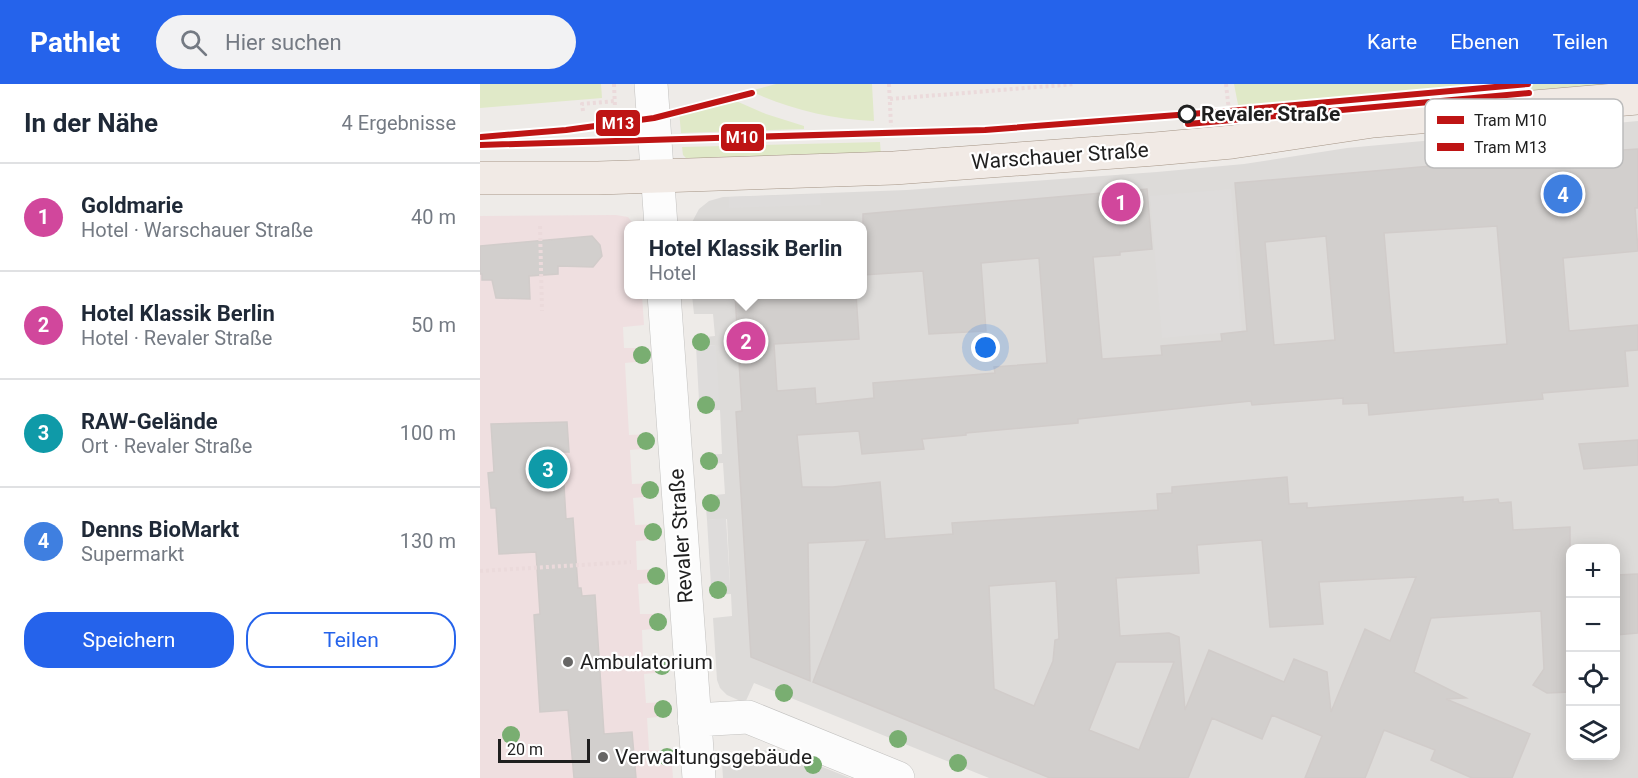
<!DOCTYPE html>
<html lang="de">
<meta charset="utf-8">
<style>
body{margin:0;font-family:Roboto,sans-serif;background:#f2f2f3;color:#1f2937}
.controls{position:absolute;right:18px;bottom:18px;display:grid;overflow:hidden;border-radius:12px;box-shadow:0 3px 15px #0003}
.controls button{width:54px;height:54px;display:grid;place-items:center;padding:0;border:0;border-bottom:2px solid #e0e1e3;background:#fff;color:#1f2937;font:30px sans-serif}
.scale{position:absolute;left:18px;bottom:15px;width:92px;box-sizing:border-box;padding-left:6px;border:3px solid #1f1f1f;border-top:0;font-size:16px;line-height:21px;white-space:nowrap;color:#1f1f1f;-webkit-text-stroke:4px #fff;paint-order:stroke}
.you{position:absolute;left:506px;top:264px;width:21px;height:21px;margin:-15px;border:4px solid #fff;border-radius:50%;background:#1a73e8;box-shadow:0 0 0 9px #1a73e833}
.badge{display:grid;place-items:center;width:39px;height:39px;border-radius:50%;background:#2563eb;color:#fff;font-size:20px;font-weight:700}
.pin{position:absolute;translate:-50% -50%;border:3px solid #fff;box-shadow:0 2px 6px #0006}
.popup{position:absolute;left:144px;top:137px;width:243px;height:78px;box-sizing:border-box;display:grid;place-content:center;border-radius:12px;background:#fff;filter:drop-shadow(0 2px 4px #0005);font-size:20px;white-space:nowrap;color:#747a83}
.popup b{font-size:22px;color:#1f2937}
.popup::after{content:'';position:absolute;left:50%;top:100%;margin-left:-12px;border:12px solid transparent;border-top-color:#fff}
.list{margin:0;padding:0;list-style:none}
h2{display:flex;justify-content:space-between;align-items:center;height:78px;margin:0;padding:0 24px;font-size:26px}
h2 small{font-size:20px;font-weight:400;color:#747a83}
.list li{display:grid;grid-template-columns:39px 1fr auto;gap:18px;align-items:center;box-sizing:border-box;height:108px;padding:0 24px;border-top:2px solid #e0e1e3}
.list b{display:block;font-size:22px;white-space:nowrap}
.list p{margin:0;font-size:20px;white-space:nowrap;color:#747a83}
.list em{font-size:20px;font-style:normal;color:#747a83}
.actions{display:flex;gap:12px;padding:18px 24px}
.actions a{flex:1;padding:14px 0;border:2px solid #2563eb;border-radius:24px;text-align:center;font-size:21px;color:#2563eb}
.actions .main{background:#2563eb;color:#fff}
.icon{flex:none;width:33px;height:33px;fill:none;stroke:currentColor;stroke-width:2;stroke-linecap:round;stroke-linejoin:round}
.map{position:relative;flex:none;width:1158px;height:694px;overflow:hidden}
header{display:flex;align-items:center;gap:36px;box-sizing:border-box;height:84px;padding:0 30px;background:#2563eb;color:#fff}
header strong{font-size:28px}
nav{display:flex;gap:33px;margin-inline-start:auto;font-size:21px}
.search{width:420px;height:54px;background:#f2f2f3;display:flex;align-items:center;gap:15px;box-sizing:border-box;padding:0 21px;border-radius:33px;color:#747a83;font-size:22px}
main{display:flex}
aside{flex:1;background:#fff}
.map>svg:first-child{display:block}
</style>
<header>
<strong>Pathlet</strong>
<div class="search"><svg class="icon" aria-label="search" viewBox="0 0 24 24"><circle cx="10" cy="10" r="6"/><path d="M15 15l6 6"/></svg>Hier suchen</div>
<nav><a>Karte</a><a>Ebenen</a><a>Teilen</a></nav>
</header>
<main>
<aside>
<h2>In der Nähe<small>4 Ergebnisse</small></h2>
<ul class="list">
<li><span class="badge" style="background:#d1479c">1</span><div><b>Goldmarie</b><p>Hotel · Warschauer Straße</p></div><em>40 m</em></li>
<li><span class="badge" style="background:#d1479c">2</span><div><b>Hotel Klassik Berlin</b><p>Hotel · Revaler Straße</p></div><em>50 m</em></li>
<li><span class="badge" style="background:#0f9aa8">3</span><div><b>RAW-Gelände</b><p>Ort · Revaler Straße</p></div><em>100 m</em></li>
<li><span class="badge" style="background:#3f7fe0">4</span><div><b>Denns BioMarkt</b><p>Supermarkt</p></div><em>130 m</em></li>
</ul>
<div class="actions"><a class="main">Speichern</a><a>Teilen</a></div>
</aside>
<div class="map">
<svg width="1158" height="694" viewBox="0 0 1158 694">
<rect width="100%" height="100%" fill="#eeebe8"/>
<path fill="#dddbd9" fill-rule="evenodd" d="M 1158,37 L 1158,694 L 509,694 L 274,599 L 265,619 L 247,611 L 240,604 L 237,596 L 233,534 L 252,532 L 251,510 L 231,511 L 231,502 L 250,500 L 247,435 L 227,436 L 225,412 L 245,410 L 243,379 L 223,380 L 223,371 L 242,370 L 240,326 L 220,327 L 219,317 L 238,316 L 235,261 L 216,262 L 215,254 L 235,252 L 233,230 L 214,230 L 212,211 L 383,210 L 383,142 L 210,142 L 219,125 L 229,117 L 243,113 L 427,106 L 677,88 L 764,80 L 867,64 ZM 1090,464 L 1136,464 L 1136,672 L 1090,672 Z
M 295,664 L 370,694 L 243,694 L 242,679 L 243,675 Z"/>
<path fill="#efdfe0" d="M 136,131 L 148,133 L 154,141 L 149,142 L 149,210 L 162,211 L 164,241 L 143,243 L 144,264 L 166,264 L 167,277 L 145,279 L 149,351 L 171,350 L 172,364 L 150,366 L 152,400 L 174,399 L 175,412 L 153,414 L 155,441 L 177,440 L 178,455 L 156,457 L 157,486 L 180,485 L 180,498 L 158,500 L 160,530 L 182,530 L 183,544 L 162,546 L 163,575 L 185,574 L 186,588 L 164,590 L 166,619 L 188,618 L 188,632 L 167,634 L 169,666 L 191,667 L 193,694 L 0,694 L 0,132 Z"/>
<path fill="#e0e9c8" d="M 0,0 L 121,0 L 122,14 L 0,24 Z
M 296,0 L 392,0 L 394,37 C 349,35 310,25 270,7 Z
M 754,0 L 1133,0 L 761,36 Z
M 247,13 L 286,30 L 324,42 L 324,45 L 201,49 L 199,26 Z
M 400,58 L 401,71 L 208,76 L 203,71 L 202,63 Z"/>
<path fill="#dedcdb" d="M 1112,41 L 1113,52 L 995,62 L 994,52 Z
M 751,105 L 762,247 L 682,254 L 670,112 Z
M 340,110 L 341,121 L 249,124 L 249,113 Z
M 236,261 L 239,316 L 219,317 L 216,262 Z
M 246,434 L 250,500 L 231,502 L 227,436 Z"/>
<path fill="#d2cfcd" stroke="#d1ccca" stroke-width="1.5" fill-rule="evenodd" d="M 1158,65 L 1158,124 L 1155,124 L 1158,167 L 1083,174 L 1089,247 L 1158,241 L 1158,266 L 1145,267 L 1148,302 L 1062,309 L 1063,315 L 889,331 L 888,319 L 863,320 L 863,314 L 772,321 L 771,317 L 598,335 L 598,339 L 486,349 L 486,351 L 442,355 L 444,365 L 382,370 L 379,347 L 317,351 L 322,403 L 353,403 L 400,398 L 405,455 L 473,450 L 472,439 L 678,426 L 677,410 L 692,409 L 692,403 L 807,393 L 809,420 L 827,419 L 827,424 L 983,413 L 983,418 L 1018,415 L 1019,419 L 1031,418 L 1033,446 L 1090,443 L 1090,608 L 1067,609 L 1053,601 L 1064,585 L 1061,527 L 951,534 L 934,588 L 986,614 L 966,615 L 1050,650 L 1032,694 L 992,694 L 951,676 L 955,666 L 904,646 L 885,694 L 825,694 L 842,652 L 792,631 L 782,655 L 732,634 L 708,694 L 570,694 L 333,598 L 387,456 L 389,456 L 328,459 L 330,597 L 271,573 L 256,328 L 262,327 L 255,210 L 376,210 L 379,255 L 294,260 L 297,307 L 335,304 L 336,320 L 394,314 L 393,299 L 515,289 L 514,283 L 567,279 L 559,174 L 501,179 L 506,247 L 449,250 L 443,187 L 383,191 L 383,130 L 667,105 L 672,165 L 640,168 L 640,171 L 613,173 L 622,275 L 682,271 L 681,262 L 742,257 L 741,250 L 767,247 L 755,99 L 1043,74 L 1043,78 L 1130,71 L 1129,67 ZM 1017,142 L 1027,260 L 914,269 L 904,149 ZM 846,152 L 855,256 L 794,261 L 785,158 ZM 782,456 L 790,543 L 843,540 L 839,498 L 936,493 L 910,557 L 885,545 L 851,628 L 847,588 L 814,575 L 804,598 L 729,566 L 705,626 L 699,553 L 689,549 L 640,552 L 636,494 L 719,489 L 717,461 ZM 576,497 L 579,555 L 575,556 L 573,577 L 554,622 L 514,605 L 509,502 ZM 636,578 L 694,578 L 659,666 L 609,646 Z
M 112,152 L 120,161 L 122,172 L 113,183 L 78,182 L 78,190 L 49,192 L 50,215 L 16,214 L 12,196 L 2,196 L 2,190 L 0,190 L 0,162 Z
M 87,338 L 89,368 L 82,368 L 86,435 L 93,434 L 98,504 L 101,504 L 102,512 L 115,511 L 124,650 L 152,648 L 156,694 L 94,694 L 88,626 L 60,628 L 54,531 L 60,530 L 56,468 L 19,470 L 16,424 L 11,424 L 8,389 L 14,388 L 11,340 Z
M 1158,356 L 1158,381 L 1104,385 L 1099,360 Z
M 1158,490 L 1158,549 L 1136,551 L 1136,491 Z"/>
<g fill="none" stroke-linecap="round" stroke-linejoin="round">
<defs>
<path id="minor" d="M 171,0 L 181,142
M 184,210 L 219,694
M 214,636 L 268,633 L 418,694"/>
<path id="major" d="M 0,94 L 118,94 L 414,84 L 675,65 L 752,58 L 893,37 L 1158,14"/>
</defs>
<use href="#minor" stroke="#c3c2c0" stroke-width="34"/>
<use href="#major" stroke="#a49485" stroke-width="34"/>
<path stroke="#ebdadb" stroke-width="4" stroke-dasharray="3 3" stroke-linecap="butt" d="M 134,0 L 135,24
M 409,0 L 411,42
M 746,0 L 749,27
M 410,15 L 595,0
M 103,27 L 102,20 L 135,17
M 60,142 L 62,227
M 0,487 L 151,478"/>
<use href="#minor" stroke="#fcfcfc" stroke-width="33"/>
<use href="#major" stroke="#f1eae5" stroke-width="33"/>
<defs>
<path id="tram-1" d="M 0,61 L 505,46 L 749,27 L 1048,0"/>
<path id="tram-2" d="M 708,40 L 1049,9
M 1,53 L 86,46 L 174,34 L 272,9"/>
</defs>
<use href="#tram-1" stroke="#fff" stroke-width="10"/>
<use href="#tram-2" stroke="#fff" stroke-width="10"/>
<use href="#tram-1" stroke="#be1414" stroke-width="6"/>
<use href="#tram-2" stroke="#be1414" stroke-width="6"/>
</g>
<g fill="#79ae71">
<circle cx="221" cy="258" r="9"/>
<circle cx="162" cy="271" r="9"/>
<circle cx="226" cy="321" r="9"/>
<circle cx="166" cy="357" r="9"/>
<circle cx="229" cy="377" r="9"/>
<circle cx="170" cy="406" r="9"/>
<circle cx="231" cy="419" r="9"/>
<circle cx="173" cy="448" r="9"/>
<circle cx="176" cy="492" r="9"/>
<circle cx="238" cy="506" r="9"/>
<circle cx="178" cy="538" r="9"/>
<circle cx="182" cy="582" r="9"/>
<circle cx="304" cy="609" r="9"/>
<circle cx="183" cy="625" r="9"/>
<circle cx="31" cy="651" r="9"/>
<circle cx="418" cy="655" r="9"/>
<circle cx="187" cy="673" r="9"/>
<circle cx="478" cy="679" r="9"/>
<circle cx="333" cy="681" r="9"/>
</g>
<circle fill="#fff" stroke="#1f1f1f" stroke-width="3" cx="707" cy="30" r="8"/>
<g fill="#676665" stroke="#fff" stroke-width="2">
<circle cx="88" cy="578" r="6"/>
<circle cx="123" cy="673" r="6"/>
</g>
<g text-anchor="middle" dominant-baseline="central" stroke-width="4.5" stroke-linejoin="round" paint-order="stroke">
<g font-size="21" font-weight="bold" fill="#1f1f1f" stroke="#fff" text-anchor="start">
<text x="721" y="30">Revaler Straße</text>
</g>
<g font-size="21" fill="#1f1f1f" stroke="#fff">
<text transform="translate(580 72) rotate(-4)">Warschauer Straße</text>
<text transform="translate(201 452) rotate(-94)">Revaler Straße</text>
</g>
<g font-size="21" fill="#1f1f1f" stroke="#fff" text-anchor="start">
<text x="100" y="578">Ambulatorium</text>
<text x="135" y="673">Verwaltungsgebäude</text>
</g>
</g>
<rect x="945" y="15" width="198" height="69" rx="9" fill="#fff" stroke="#bcbcbc" stroke-width="1.5"/>
<rect x="957" y="32" width="27" height="8" fill="#be1414"/>
<rect x="957" y="59" width="27" height="8" fill="#be1414"/>
<g font-size="16" fill="#1f1f1f">
<text x="994" y="42">Tram M10</text>
<text x="994" y="69">Tram M13</text>
</g>
<g stroke="#fff" stroke-width="2">
<rect x="115" y="25" width="46" height="28" rx="6" fill="#be1414"/>
<rect x="240" y="39" width="45" height="29" rx="6" fill="#be1414"/>
</g>
<g font-size="16" text-anchor="middle" font-weight="bold" fill="#fff">
<text x="138" y="45">M13</text>
<text x="262" y="59">M10</text>
</g>
</svg>
<div class="controls">
<button>+</button>
<button>−</button>
<button><svg class="icon" aria-label="locate" viewBox="0 0 24 24"><circle cx="12" cy="12" r="6"/><path d="M12 2v4M12 18v4M2 12h4M18 12h4"/></svg></button>
<button><svg class="icon" aria-label="layers" viewBox="0 0 24 24"><path d="M12 4l9 5-9 5-9-5zM3 14l9 5 9-5"/></svg></button>
</div>
<div class="scale">20 m</div>
<div class="you"></div>
<div class="pin badge" style="left:641px;top:118px;background:#d1479c">1</div>
<div class="pin badge" style="left:266px;top:257px;background:#d1479c">2</div>
<div class="popup"><b>Hotel Klassik Berlin</b>Hotel</div>
<div class="pin badge" style="left:68px;top:385px;background:#0f9aa8">3</div>
<div class="pin badge" style="left:1083px;top:110px;background:#3f7fe0">4</div>
</div>
</main>
